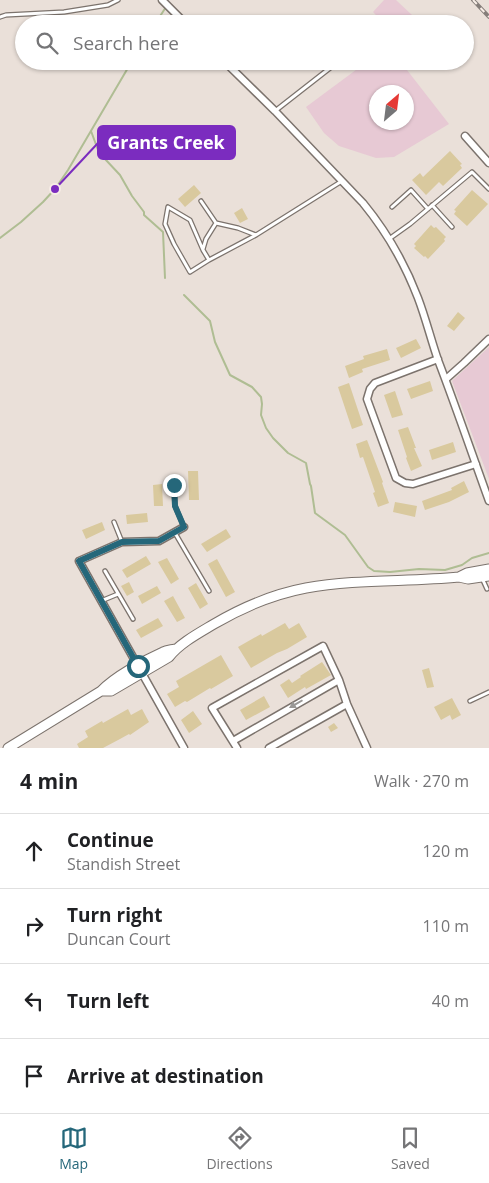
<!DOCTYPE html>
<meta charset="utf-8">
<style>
body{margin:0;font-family:"Open Sans",sans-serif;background:#f2f2f2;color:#202124}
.compass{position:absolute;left:369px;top:85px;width:45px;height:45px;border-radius:50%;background:#fff;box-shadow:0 1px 4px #0004;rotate:28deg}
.stop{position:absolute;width:15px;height:15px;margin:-11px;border:4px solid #25677a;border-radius:50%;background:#fff}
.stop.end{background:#25677a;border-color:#fff;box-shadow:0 1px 5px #0008}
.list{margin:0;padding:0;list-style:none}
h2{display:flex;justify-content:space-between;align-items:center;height:65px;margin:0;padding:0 20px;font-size:21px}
h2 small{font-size:16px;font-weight:400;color:#757577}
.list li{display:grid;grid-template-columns:32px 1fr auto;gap:15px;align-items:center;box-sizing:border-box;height:75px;padding:0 20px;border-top:1px solid #e0e0e0}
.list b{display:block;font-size:19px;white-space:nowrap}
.list p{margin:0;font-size:16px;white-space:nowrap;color:#757577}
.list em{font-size:16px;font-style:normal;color:#757577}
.icon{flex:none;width:28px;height:28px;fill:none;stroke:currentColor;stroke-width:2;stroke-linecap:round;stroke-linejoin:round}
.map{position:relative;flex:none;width:489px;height:748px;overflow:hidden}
.search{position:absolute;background:#fff;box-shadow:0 1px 4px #0004;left:15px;right:15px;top:15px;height:55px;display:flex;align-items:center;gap:12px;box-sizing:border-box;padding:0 18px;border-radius:28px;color:#757577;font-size:19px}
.sheet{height:365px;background:#fff}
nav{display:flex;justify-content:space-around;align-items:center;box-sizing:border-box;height:70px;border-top:1px solid #e0e0e0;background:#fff;font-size:14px;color:#757577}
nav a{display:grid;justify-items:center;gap:2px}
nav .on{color:#25677a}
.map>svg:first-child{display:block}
</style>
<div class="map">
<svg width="489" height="748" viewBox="0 0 489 748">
<rect width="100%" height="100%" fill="#eae0d9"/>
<path fill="#e7c9d4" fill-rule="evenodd" d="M 384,0 L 396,0 L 413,16 L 405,24 L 385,24 L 373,12 Z
M 368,61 L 400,61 L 449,124 L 394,157 L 376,158 L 339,146 L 324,133 L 306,107 ZM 406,92 L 406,122 L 376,122 L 376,92 Z
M 489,347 L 489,479 L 452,381 Z"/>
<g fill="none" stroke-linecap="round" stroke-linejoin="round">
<path stroke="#afbd93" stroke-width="2" d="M 155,24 L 166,7
M 91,131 L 98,150 L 105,159 L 120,175 L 132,196 L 144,212 L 144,215 L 163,232 L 165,278
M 0,238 L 21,222 L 43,202 L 55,189 L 68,170 L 132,61
M 184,295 L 210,321 L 215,342 L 230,375 L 252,387 L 261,397 L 262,404 L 261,415 L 266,428 L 273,438 L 288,453 L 306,463 L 310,484 L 311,486 L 315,513 L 345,535 L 368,567 L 374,571 L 390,572 L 419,569 L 445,570 L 462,565 L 472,558 L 489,553"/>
</g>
<path fill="#d9c99e" d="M 450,151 L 462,164 L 460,165 L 462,168 L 443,186 L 439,182 L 426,195 L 412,180 L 420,173 L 423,177 Z
M 194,185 L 201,193 L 185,207 L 178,199 Z
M 472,190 L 488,204 L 467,226 L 454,214 L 456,211 L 454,210 Z
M 242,208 L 248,219 L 240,223 L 234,213 Z
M 431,225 L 434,228 L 436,227 L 446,237 L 444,239 L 445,241 L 428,259 L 425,256 L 424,257 L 414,248 L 416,246 L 414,244 Z
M 458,312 L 465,318 L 454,331 L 447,326 Z
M 416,339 L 421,348 L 401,358 L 396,348 Z
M 387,349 L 390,360 L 362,369 L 363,372 L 349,378 L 345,366 L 364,359 L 363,356 Z
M 430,381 L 433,391 L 411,399 L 407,389 Z
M 349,383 L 363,425 L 352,429 L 338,387 Z
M 395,391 L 403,415 L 392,418 L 384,395 Z
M 408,427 L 416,448 L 414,448 L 422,466 L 411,471 L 406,458 L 407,457 L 398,430 Z
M 367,440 L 383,482 L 382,483 L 389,503 L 378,507 L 373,493 L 375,492 L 363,457 L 360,458 L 356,444 Z
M 453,442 L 456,452 L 432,460 L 429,450 Z
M 188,471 L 198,471 L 199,500 L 189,500 Z
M 464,481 L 469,492 L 449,502 L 425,510 L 422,501 L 452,490 L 451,488 Z
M 162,484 L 163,506 L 154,506 L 153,485 Z
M 395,502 L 417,506 L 415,517 L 393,512 Z
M 147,513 L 148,522 L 127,524 L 126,515 Z
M 102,522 L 105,530 L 86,539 L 82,530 Z
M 226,529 L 231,537 L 207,552 L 201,544 Z
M 146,556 L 151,564 L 127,578 L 122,570 Z
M 167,558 L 179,579 L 171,584 L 158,562 Z
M 217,559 L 235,592 L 226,597 L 208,564 Z
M 129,582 L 134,592 L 127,596 L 121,586 Z
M 196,583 L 208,604 L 200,609 L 188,588 Z
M 157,586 L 161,593 L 142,604 L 138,596 Z
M 173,596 L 185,618 L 177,622 L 164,601 Z
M 158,618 L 163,626 L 141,638 L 136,630 Z
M 285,623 L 289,629 L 299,623 L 307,637 L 287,649 L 277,653 L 251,668 L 238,647 L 261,634 L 262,636 Z
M 221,655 L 233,676 L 211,689 L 210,688 L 187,702 L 185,701 L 175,707 L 167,694 L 179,687 L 176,681 Z
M 322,662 L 331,675 L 306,689 L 305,687 L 288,698 L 280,685 L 289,679 L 292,683 L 301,677 L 300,676 Z
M 429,668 L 434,687 L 427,688 L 422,670 Z
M 264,696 L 270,707 L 246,720 L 240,710 Z
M 452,698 L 461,715 L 452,720 L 450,715 L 441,720 L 434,707 Z
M 128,709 L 131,715 L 142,709 L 149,722 L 130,735 L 129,734 L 120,739 L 103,748 L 79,748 L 77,744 L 88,737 L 85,731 L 102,721 L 103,723 Z
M 193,711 L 202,724 L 189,733 L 181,720 Z
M 334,723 L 338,728 L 331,732 L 328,727 Z"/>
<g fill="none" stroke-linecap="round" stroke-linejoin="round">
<defs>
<path id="lane" d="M 0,17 L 6,15 L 64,12 L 108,5 L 118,0
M 275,111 L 339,61
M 201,201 L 216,223 L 238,228 L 256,235 L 342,181
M 432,205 L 452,227
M 392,207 L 411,190 L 428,209
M 389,239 L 410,224 L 472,172 L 489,189
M 203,249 L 206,239 L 216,223
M 209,260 L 203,250 L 190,220 L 168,207 L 165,224 L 174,244 L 190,272 L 209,260 L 256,235
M 174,485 L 175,506 L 184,527
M 114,522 L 122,542
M 175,533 L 209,591
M 105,571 L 133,619
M 482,578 L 487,589
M 101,601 L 118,594
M 470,701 L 489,692"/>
<path id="street" d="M 162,0 L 186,24
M 224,61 L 275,111 L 363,203 C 386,231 405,264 418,298 C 426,319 431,340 438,360 C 456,407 472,454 489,501
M 465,136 L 489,163
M 438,359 L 375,383 L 370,389 L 367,399 L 396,478 L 405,483 L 413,484 L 476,464
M 446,379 L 464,363 L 489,339
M 233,741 L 339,680
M 184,748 L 79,561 L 122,542 L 159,541 L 184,527
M 237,748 L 212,708 L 323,646 L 339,680 L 347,704 L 367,748
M 269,748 L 347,704"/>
<path id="secondary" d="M 459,577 L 468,579 L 489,576
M 101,691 L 111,691 L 169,657 C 180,643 199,633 214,624 C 243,607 274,594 306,588 C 357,579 408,582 459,577 L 467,573 L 489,569
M 8,748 L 101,691 C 114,677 145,660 163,652 C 167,650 171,650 175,649"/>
</defs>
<use href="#lane" stroke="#7c736d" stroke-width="5.5"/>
<use href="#street" stroke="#7c736d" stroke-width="9"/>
<use href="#secondary" stroke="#7c736d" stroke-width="11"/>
<use href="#lane" stroke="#fff" stroke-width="3"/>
<use href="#street" stroke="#fff" stroke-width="6"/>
<use href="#secondary" stroke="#fff" stroke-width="9"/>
<defs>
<path id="rail" d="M 473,0 L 489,17"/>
</defs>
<use href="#rail" stroke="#857e7a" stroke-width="4"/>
<use href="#rail" stroke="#f7ede6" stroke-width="2" stroke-dasharray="5.5" stroke-linecap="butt"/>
</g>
<defs><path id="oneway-solid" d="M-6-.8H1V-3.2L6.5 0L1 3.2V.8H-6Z" transform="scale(1.25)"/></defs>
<use fill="#9a9896" href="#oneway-solid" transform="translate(296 704) rotate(150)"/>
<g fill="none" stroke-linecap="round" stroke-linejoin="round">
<path stroke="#25677a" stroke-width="6" d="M 138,666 L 79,561 L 122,542 L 159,541 L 184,527 L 175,506 L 174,485"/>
</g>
<path fill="none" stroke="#7b2cbf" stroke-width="2" d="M55 189L98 143"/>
<circle fill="#7b2cbf" stroke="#f7ede6" stroke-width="2" cx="55" cy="189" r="5"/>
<rect fill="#7b2cbf" stroke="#7b2cbf" stroke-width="2" x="98" y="126" width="137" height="33" rx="5"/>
<g font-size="18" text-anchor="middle" font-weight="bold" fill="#fff">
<text x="166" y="149">Grants Creek</text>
</g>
</svg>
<svg class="compass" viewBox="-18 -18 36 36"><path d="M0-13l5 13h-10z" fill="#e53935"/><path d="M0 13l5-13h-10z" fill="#757577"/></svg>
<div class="stop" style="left:138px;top:666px"></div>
<div class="stop end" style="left:174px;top:485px"></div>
<div class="search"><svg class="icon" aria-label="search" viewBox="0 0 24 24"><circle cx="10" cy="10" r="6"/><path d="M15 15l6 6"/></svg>Search here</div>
</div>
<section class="sheet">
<h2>4 min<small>Walk · 270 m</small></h2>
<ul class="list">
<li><svg class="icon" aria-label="ahead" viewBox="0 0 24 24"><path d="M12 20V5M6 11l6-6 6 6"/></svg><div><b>Continue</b><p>Standish Street</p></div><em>120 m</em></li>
<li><svg class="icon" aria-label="right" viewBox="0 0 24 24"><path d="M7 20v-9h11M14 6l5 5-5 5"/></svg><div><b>Turn right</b><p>Duncan Court</p></div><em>110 m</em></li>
<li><svg class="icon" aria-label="left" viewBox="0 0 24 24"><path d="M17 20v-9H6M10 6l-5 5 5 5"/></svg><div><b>Turn left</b></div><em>40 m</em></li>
<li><svg class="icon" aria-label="arrive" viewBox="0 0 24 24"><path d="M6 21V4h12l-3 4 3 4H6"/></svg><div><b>Arrive at destination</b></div></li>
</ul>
</section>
<nav>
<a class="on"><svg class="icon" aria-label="map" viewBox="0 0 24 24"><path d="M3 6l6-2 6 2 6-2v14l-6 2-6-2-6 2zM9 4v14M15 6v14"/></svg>Map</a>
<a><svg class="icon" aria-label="directions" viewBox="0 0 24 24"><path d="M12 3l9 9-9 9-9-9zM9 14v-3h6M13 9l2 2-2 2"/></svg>Directions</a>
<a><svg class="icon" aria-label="saved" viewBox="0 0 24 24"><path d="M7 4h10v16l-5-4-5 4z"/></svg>Saved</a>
</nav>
